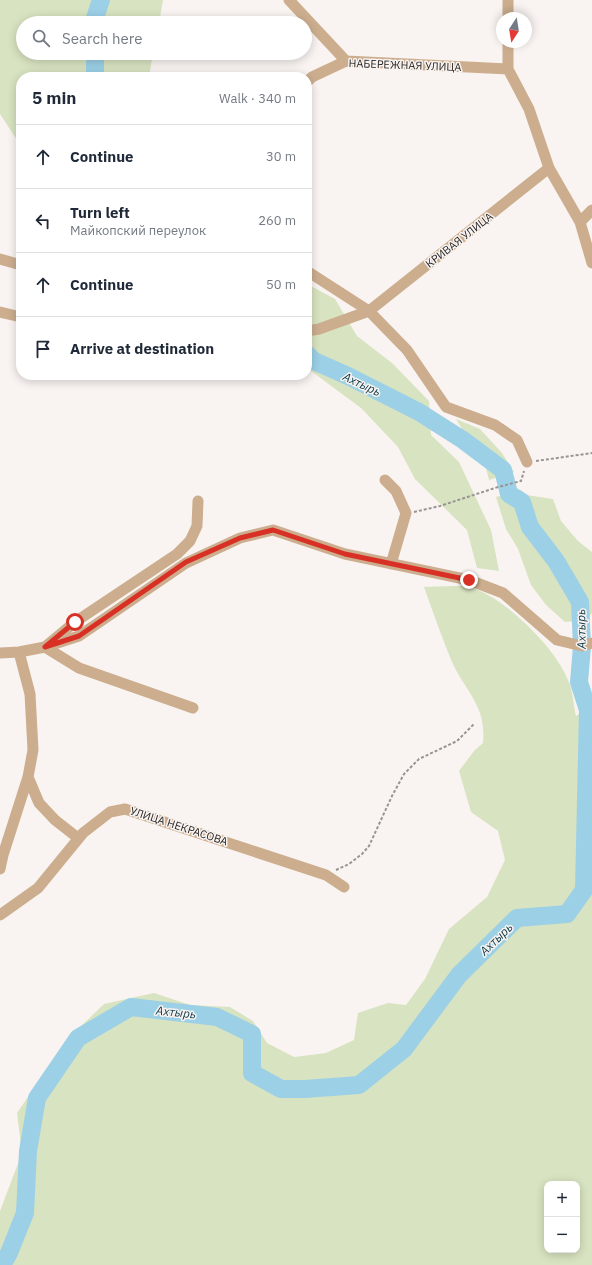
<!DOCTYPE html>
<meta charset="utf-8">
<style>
body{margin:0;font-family:"IBM Plex Sans",sans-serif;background:#f2f2f3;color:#1f2937}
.controls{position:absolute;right:12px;bottom:12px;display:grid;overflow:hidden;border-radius:8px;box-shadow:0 2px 10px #0003}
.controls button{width:36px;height:36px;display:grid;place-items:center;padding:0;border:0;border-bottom:1px solid #e0e1e3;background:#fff;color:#1f2937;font:20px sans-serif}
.compass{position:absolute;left:496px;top:12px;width:36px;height:36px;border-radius:50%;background:#fff;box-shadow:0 2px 10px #0003;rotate:192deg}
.stop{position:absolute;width:12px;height:12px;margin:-9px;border:3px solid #d93025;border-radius:50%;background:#fff}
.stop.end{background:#d93025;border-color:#fff;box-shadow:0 1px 4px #0008}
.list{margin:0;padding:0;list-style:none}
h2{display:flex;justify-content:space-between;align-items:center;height:52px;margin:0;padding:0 16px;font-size:17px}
h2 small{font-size:13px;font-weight:400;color:#747a83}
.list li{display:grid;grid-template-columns:26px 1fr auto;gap:12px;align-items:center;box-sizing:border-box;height:64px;padding:0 16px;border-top:1px solid #e0e1e3}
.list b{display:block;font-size:15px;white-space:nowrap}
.list p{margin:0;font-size:13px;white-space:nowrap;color:#747a83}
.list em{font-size:13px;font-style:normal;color:#747a83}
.icon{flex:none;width:22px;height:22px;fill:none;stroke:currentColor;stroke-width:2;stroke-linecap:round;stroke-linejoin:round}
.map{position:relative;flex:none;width:592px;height:1265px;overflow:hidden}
.search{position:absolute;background:#fff;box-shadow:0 2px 10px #0003;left:16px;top:16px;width:296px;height:44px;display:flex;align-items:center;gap:10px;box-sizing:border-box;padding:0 14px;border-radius:22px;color:#747a83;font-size:15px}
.panel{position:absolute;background:#fff;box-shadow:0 2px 10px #0003;left:16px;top:72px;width:296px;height:308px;border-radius:16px}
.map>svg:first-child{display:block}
</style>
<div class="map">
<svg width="592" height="1265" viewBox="0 0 592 1265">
<rect width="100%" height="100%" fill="#f9f4f1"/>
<path fill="#d8e3c1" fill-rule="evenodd" d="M 0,0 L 163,0 L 159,23 L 23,23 L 23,53 L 153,53 L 149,77 L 21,77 L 21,146 L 0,114 Z
M 307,284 L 335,299 L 357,336 L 392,363 L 429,401 L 431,435 L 459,462 L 491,530 L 499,571 L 477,568 L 467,530 L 415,479 L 398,447 L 361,408 L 307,368 Z
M 456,419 L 480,429 L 502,453 L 514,472 L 489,480 L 486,468 Z
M 521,490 L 526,495 L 553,499 L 561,521 L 578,541 L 592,552 L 592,613 L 587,620 L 565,622 L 546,605 L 531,585 L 518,549 L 506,529 L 496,497 Z
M 424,587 C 434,587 462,585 470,587 C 504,597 555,647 568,680 C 573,690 573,704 576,716 L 592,705 L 592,1265 L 0,1265 L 0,1211 L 22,1153 L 17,1113 L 45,1072 L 74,1033 L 104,1004 L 154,993 L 190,1005 L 230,1007 L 253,1021 L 267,1043 L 294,1057 L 326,1053 L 354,1040 L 358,1013 L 388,1003 L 406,1005 L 425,979 L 449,929 L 487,897 L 505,860 L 498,831 L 471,812 L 459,771 L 474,751 L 483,743 C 487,706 465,691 452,662 C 442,638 433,612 424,587 ZM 547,1184 L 577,1184 L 577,1250 L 547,1250 Z"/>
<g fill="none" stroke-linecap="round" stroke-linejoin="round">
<path stroke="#9cd0e6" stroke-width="18" d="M 95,23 L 95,18 L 101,0
M 95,53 L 95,77
M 2,1265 L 9,1253 L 25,1213 L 28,1151 L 37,1098 L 78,1038 L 131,1007 L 217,1017 L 252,1034 L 252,1073 L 281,1089 L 305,1089 L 359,1085 L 404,1049 L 459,975 L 517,918 L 567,914 L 584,890 L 588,710 L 579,682 L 582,646 L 580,602 L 556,561 L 530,527 L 522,502 L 509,494 L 503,470 L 463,440 L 419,412 L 348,376 L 314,361 L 307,354"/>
<path stroke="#979492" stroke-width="2" stroke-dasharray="3 2" stroke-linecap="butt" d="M 536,461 L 592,453
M 414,512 L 440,506 L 498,487 L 521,481 L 524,471
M 336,870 L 349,864 L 362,854 L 369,846 L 392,796 L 404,774 L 419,759 L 457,741 L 474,724"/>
<path stroke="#ccae8f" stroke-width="11" d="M 289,0 L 346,61
M 508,18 L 508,0
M 508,42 L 508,69 L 529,109 L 549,168 L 580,222 L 592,263
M 307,82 L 312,77 L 346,61 L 508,69
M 580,222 L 592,210
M 0,259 L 21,265
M 307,271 L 369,311 L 407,350 L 446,407 L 495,425 L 517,440 L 527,462
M 0,312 L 21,317
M 307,331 L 319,329 L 369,311 L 549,168
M 385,480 L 396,491 L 406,513 L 391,564
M 0,653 L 19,652 L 45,647 L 79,636 L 186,563 L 240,538 L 273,530 L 345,554 L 469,580 L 503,593 L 557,640 L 582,646 L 592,643
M 193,708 L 79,668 L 45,647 L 75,622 L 177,554 L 190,541 L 197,526 L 198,501
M 28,777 L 39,803 L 55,820 L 78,838
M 0,869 L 3,855 L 28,777 L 33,750 L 30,694 L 19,652
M 0,915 L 38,888 L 83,833 L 110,812 L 125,809 L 326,875 L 344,887"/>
</g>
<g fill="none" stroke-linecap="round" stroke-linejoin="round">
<path stroke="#d93025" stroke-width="5" d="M 75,622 L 45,647 L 79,636 L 186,562 L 240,538 L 273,530 L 345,554 L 469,580"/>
</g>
<g text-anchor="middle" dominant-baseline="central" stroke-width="3" stroke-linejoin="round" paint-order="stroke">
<g font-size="11" fill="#272524" stroke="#f9f4f1">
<text transform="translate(405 65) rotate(2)">НАБЕРЕЖНАЯ УЛИЦА</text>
<text transform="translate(459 240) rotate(-38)">КРИВАЯ УЛИЦА</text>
<text transform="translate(179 826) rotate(18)">УЛИЦА НЕКРАСОВА</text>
</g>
<g font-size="12" font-style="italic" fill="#083747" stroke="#f9f4f1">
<text transform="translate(362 384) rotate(25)">Ахтырь</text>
<text transform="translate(581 629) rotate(-91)">Ахтырь</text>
<text transform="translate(496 939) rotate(-44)">Ахтырь</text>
<text transform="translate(176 1012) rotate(6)">Ахтырь</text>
</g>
</g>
</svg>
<div class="controls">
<button>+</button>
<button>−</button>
</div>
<svg class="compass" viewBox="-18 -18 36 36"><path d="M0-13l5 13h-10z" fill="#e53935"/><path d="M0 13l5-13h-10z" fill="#747a83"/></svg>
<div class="stop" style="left:75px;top:622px"></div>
<div class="stop end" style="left:469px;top:580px"></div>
<div class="search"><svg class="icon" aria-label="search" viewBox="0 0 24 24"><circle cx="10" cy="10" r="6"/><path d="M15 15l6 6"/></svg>Search here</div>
<section class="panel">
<h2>5 min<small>Walk · 340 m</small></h2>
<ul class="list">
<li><svg class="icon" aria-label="ahead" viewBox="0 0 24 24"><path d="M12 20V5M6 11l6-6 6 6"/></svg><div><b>Continue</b></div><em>30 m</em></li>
<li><svg class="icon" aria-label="left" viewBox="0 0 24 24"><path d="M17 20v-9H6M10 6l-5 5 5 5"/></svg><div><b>Turn left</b><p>Майкопский переулок</p></div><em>260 m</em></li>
<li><svg class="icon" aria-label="ahead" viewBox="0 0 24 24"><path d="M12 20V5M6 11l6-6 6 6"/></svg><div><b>Continue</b></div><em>50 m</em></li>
<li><svg class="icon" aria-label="arrive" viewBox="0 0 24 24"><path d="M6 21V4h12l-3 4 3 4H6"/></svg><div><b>Arrive at destination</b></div></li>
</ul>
</section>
</div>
